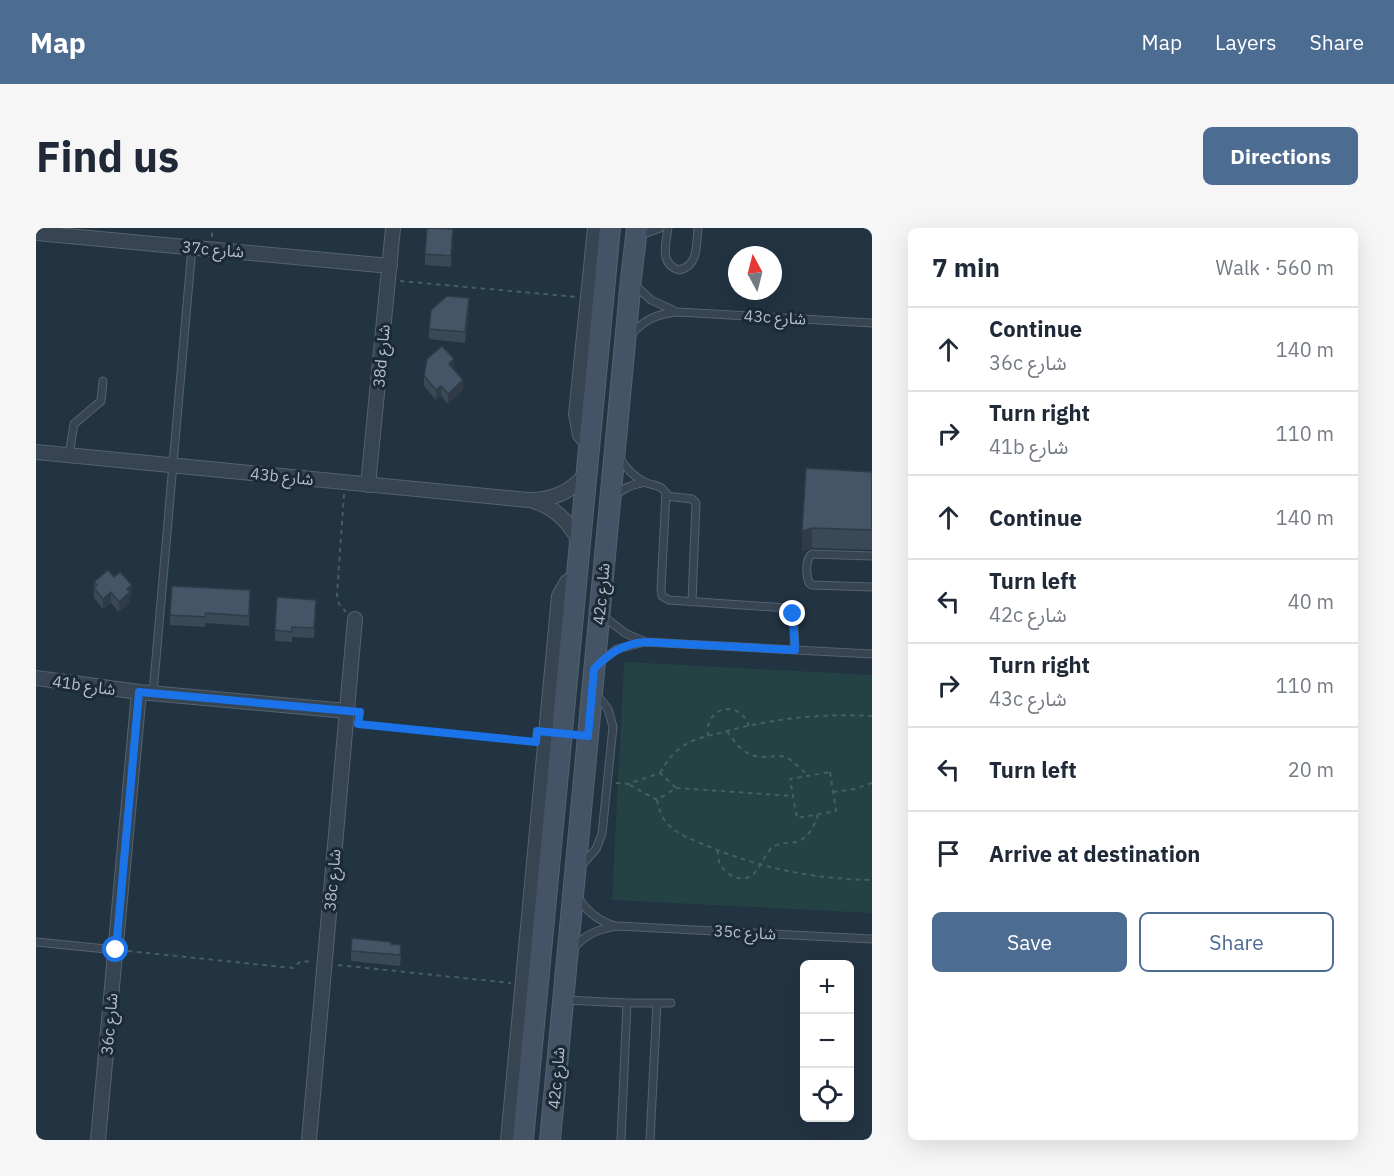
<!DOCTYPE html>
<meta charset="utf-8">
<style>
body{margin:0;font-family:"IBM Plex Sans","Noto Sans Arabic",sans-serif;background:#f6f6f7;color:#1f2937}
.controls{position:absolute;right:18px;bottom:18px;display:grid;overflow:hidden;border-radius:9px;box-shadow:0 6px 24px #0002}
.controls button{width:54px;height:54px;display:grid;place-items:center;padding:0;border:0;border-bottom:2px solid #e0e1e3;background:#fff;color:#1f2937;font:30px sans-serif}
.compass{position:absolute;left:692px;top:18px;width:54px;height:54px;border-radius:50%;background:#fff;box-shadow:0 6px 24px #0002;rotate:353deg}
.stop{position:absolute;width:18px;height:18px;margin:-14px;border:4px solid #1a73e8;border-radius:50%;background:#fff}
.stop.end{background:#1a73e8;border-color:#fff;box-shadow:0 2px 6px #0008}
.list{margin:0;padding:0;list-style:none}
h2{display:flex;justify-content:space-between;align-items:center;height:78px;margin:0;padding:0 24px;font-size:26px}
h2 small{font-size:20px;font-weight:400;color:#747a83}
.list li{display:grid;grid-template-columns:39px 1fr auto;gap:18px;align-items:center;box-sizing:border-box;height:84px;padding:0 24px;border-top:2px solid #e0e1e3}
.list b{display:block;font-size:22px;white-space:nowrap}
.list p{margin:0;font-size:20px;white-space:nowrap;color:#747a83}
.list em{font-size:20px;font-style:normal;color:#747a83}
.actions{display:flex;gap:12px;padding:18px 24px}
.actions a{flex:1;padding:14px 0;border:2px solid #4d6c91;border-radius:9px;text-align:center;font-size:21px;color:#4d6c91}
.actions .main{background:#4d6c91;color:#fff}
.icon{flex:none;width:33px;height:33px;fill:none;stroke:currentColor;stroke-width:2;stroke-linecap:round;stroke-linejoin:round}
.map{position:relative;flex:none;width:836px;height:912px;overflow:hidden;border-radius:9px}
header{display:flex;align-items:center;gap:36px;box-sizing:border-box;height:84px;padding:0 30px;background:#4d6c91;color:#fff}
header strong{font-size:28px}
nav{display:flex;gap:33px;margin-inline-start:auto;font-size:21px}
.intro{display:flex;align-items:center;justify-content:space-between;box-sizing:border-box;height:144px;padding:0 36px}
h1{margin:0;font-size:42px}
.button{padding:15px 27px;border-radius:9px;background:#4d6c91;color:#fff;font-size:21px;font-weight:700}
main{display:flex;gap:36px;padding:0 36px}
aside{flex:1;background:#fff;border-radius:9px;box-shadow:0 6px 24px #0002}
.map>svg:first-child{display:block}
</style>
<header>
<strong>Map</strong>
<nav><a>Map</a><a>Layers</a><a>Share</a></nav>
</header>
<div class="intro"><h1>Find us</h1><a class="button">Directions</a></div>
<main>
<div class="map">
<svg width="836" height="912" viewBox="0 0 836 912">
<rect width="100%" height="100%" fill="#223342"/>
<path fill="#244243" d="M 588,434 L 836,447 L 836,685 L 576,672 Z"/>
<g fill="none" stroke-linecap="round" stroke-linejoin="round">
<defs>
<path id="lane" d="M 632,0 C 630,16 623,36 643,42 C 663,38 660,16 662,0
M 602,8 L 624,0
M 599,57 L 615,72 L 637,82
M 595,107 C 607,92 623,85 642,84 L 836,95
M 33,227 L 38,196 L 65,173 L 67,153
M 583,229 C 589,239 597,248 608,254 C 617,258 624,256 630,265 L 625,360 L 626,368 L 633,372 L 752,380 L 757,386 L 759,422
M 578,267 L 594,258 L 609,254
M 630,268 L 656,271 L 660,275 L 656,374
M 836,328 L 776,326 C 769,331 770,347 773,355 L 776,357 L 836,359
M 568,389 L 589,405 L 607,413
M 563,435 L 581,421 L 609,414 L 836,426
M 117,465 L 156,19
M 545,638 L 560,621 L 566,606 L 577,499 L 572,481 L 561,467
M 542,669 C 550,683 563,693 579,698
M 0,714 L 80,722
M 537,721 C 549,706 563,701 581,698 L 836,711
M 530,772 L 591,775 L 635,775
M 585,912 L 591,775
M 614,912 L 621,775"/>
<path id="street" d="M 0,5 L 354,38
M 553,218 L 544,207 L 540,186 L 559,0
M 0,224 L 492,272 C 516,272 534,265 550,246
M 332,257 L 357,0
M 497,273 C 519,279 533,294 543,313
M 0,450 L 103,464 L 311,483
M 62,912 L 103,464
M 273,912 L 319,391
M 472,912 L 523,368 L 531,354 L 540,348"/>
<path id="secondary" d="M 487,912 L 574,0
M 514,912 L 595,51 L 601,0"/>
</defs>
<use href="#lane" stroke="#55626f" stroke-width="9"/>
<use href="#street" stroke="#55626f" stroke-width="16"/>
<use href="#secondary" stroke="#55626f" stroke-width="22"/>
<path stroke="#435f5f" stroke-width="2" stroke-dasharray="4.5 4.5" stroke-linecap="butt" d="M 176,9 L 176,0
M 364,53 L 541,69
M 308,266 L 301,367 L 303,376 L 310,384
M 323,496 L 497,514
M 691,503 C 700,516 708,528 726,529 C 735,529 743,527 751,529 L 772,547
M 672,508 C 668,479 703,470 713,498
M 794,544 L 800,583 L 761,590 L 754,551 Z
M 624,545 C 631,533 637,524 649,517 C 659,510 672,508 684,505 C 733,491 785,485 836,488
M 580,555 L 592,556 L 624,545 L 640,560 L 621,572 L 592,556
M 640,560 L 757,568
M 797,564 L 819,561 L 836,555
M 621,572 C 623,583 627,593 636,600 C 645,608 658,612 669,617 C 724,640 776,651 836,652
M 682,622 C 681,632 684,640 693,646 C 721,663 725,627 737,619 C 743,615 749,615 755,615 C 771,613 778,600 782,586
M 92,723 L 257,740 L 265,733 L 275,734
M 302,737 L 475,755"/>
<use href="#lane" stroke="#374451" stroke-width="7"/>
<use href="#street" stroke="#374451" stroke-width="14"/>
<use href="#secondary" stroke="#445365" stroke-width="20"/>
</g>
<path fill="#3a4958" d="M 417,11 L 415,39 L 389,37 L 389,26 Z
M 433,81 L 429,115 L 393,111 L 393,101 Z
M 418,142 L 427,162 L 412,176 L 405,168 L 400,172 L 388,158 L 388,148 Z
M 836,244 L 836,322 L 776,320 L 766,323 L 766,303 Z
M 58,354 L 96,367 L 94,369 L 94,374 L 83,384 L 75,375 L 67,381 L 58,370 Z
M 214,372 L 213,398 L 170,395 L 169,399 L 134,397 L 134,387 Z
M 280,383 L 278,410 L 256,409 L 256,414 L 239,413 L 239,402 Z
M 355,716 L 365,728 L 364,738 L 315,733 L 315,723 Z"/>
<path fill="#2f3c47" d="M 417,1 L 417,11 L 415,39 L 415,28 Z
M 433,70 L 433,81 L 429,115 L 429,104 Z
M 418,131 L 418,142 L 413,136 Z
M 427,152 L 427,162 L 412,176 L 412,166 Z
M 405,158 L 405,168 L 400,172 L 400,162 Z
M 776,300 L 776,320 L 766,323 L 766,303 Z
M 96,357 L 96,367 L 94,369 L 94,374 L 83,384 L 83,374 L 91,361 Z
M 75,364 L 75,375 L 67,381 L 67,371 Z"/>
<path fill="#435566" stroke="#2f3c47" stroke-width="1.5" d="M 391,0 L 417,1 L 415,28 L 389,26 Z
M 411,68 L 433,70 L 429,104 L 393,101 L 395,82 Z
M 406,118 L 418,131 L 413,136 L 427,152 L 412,166 L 405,158 L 400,162 L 388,148 L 391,131 Z
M 770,240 L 836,244 L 836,302 L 776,300 L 766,303 Z
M 72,342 L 78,349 L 84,344 L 96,357 L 91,361 L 94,364 L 83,374 L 75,364 L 67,371 L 58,360 L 61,357 L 58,354 Z
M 136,358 L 214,362 L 213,388 L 170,385 L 169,389 L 134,387 Z
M 241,369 L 280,372 L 278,400 L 256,399 L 256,404 L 239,402 Z
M 316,710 L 355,714 L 355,716 L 365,717 L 364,727 L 315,723 Z"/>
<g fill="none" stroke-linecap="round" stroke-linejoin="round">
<path stroke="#1a73e8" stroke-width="8" d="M 80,722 L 103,464 L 324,484 L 322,496 L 500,514 L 501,503 L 552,508 L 558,441 C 573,425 587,416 609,414 L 759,422 L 757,386"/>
</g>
<g text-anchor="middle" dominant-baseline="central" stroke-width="6" stroke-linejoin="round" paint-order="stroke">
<g font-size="16" fill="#b3bfcc" stroke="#1c2937">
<text transform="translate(177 21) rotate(5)">37c شارع</text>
<text transform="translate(739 89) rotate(3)">43c شارع</text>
<text transform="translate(345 128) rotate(-85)">38d شارع</text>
<text transform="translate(246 248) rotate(6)">43b شارع</text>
<text transform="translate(565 366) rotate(-85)">42c شارع</text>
<text transform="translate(48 457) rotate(8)">41b شارع</text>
<text transform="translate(296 652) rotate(-85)">38c شارع</text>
<text transform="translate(709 704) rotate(3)">35c شارع</text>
<text transform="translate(73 796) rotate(-85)">36c شارع</text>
<text transform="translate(520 850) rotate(-85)">42c شارع</text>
</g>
</g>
</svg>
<div class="controls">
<button>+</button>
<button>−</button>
<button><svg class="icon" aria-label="locate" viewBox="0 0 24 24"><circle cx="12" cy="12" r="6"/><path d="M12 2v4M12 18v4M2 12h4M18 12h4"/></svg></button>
</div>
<svg class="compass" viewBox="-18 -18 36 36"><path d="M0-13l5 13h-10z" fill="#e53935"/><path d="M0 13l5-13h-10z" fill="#747a83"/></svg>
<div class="stop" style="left:80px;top:722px"></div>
<div class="stop end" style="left:757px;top:386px"></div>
</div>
<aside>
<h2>7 min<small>Walk · 560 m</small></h2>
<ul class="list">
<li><svg class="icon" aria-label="ahead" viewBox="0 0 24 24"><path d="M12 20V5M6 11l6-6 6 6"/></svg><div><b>Continue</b><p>36c شارع</p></div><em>140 m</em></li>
<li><svg class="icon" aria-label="right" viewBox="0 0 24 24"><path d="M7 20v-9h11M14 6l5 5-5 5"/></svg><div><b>Turn right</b><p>41b شارع</p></div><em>110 m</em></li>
<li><svg class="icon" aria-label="ahead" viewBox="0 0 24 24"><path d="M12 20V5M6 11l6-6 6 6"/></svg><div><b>Continue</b></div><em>140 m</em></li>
<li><svg class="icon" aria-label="left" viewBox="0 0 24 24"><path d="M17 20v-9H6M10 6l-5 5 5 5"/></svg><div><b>Turn left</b><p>42c شارع</p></div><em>40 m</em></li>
<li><svg class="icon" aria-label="right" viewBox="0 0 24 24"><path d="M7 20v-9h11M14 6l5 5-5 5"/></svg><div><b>Turn right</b><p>43c شارع</p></div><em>110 m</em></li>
<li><svg class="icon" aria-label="left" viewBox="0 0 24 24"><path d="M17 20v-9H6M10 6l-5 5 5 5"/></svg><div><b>Turn left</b></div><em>20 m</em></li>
<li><svg class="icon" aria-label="arrive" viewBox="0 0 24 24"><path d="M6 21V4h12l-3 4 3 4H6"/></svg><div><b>Arrive at destination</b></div></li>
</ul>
<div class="actions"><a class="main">Save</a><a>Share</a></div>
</aside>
</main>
